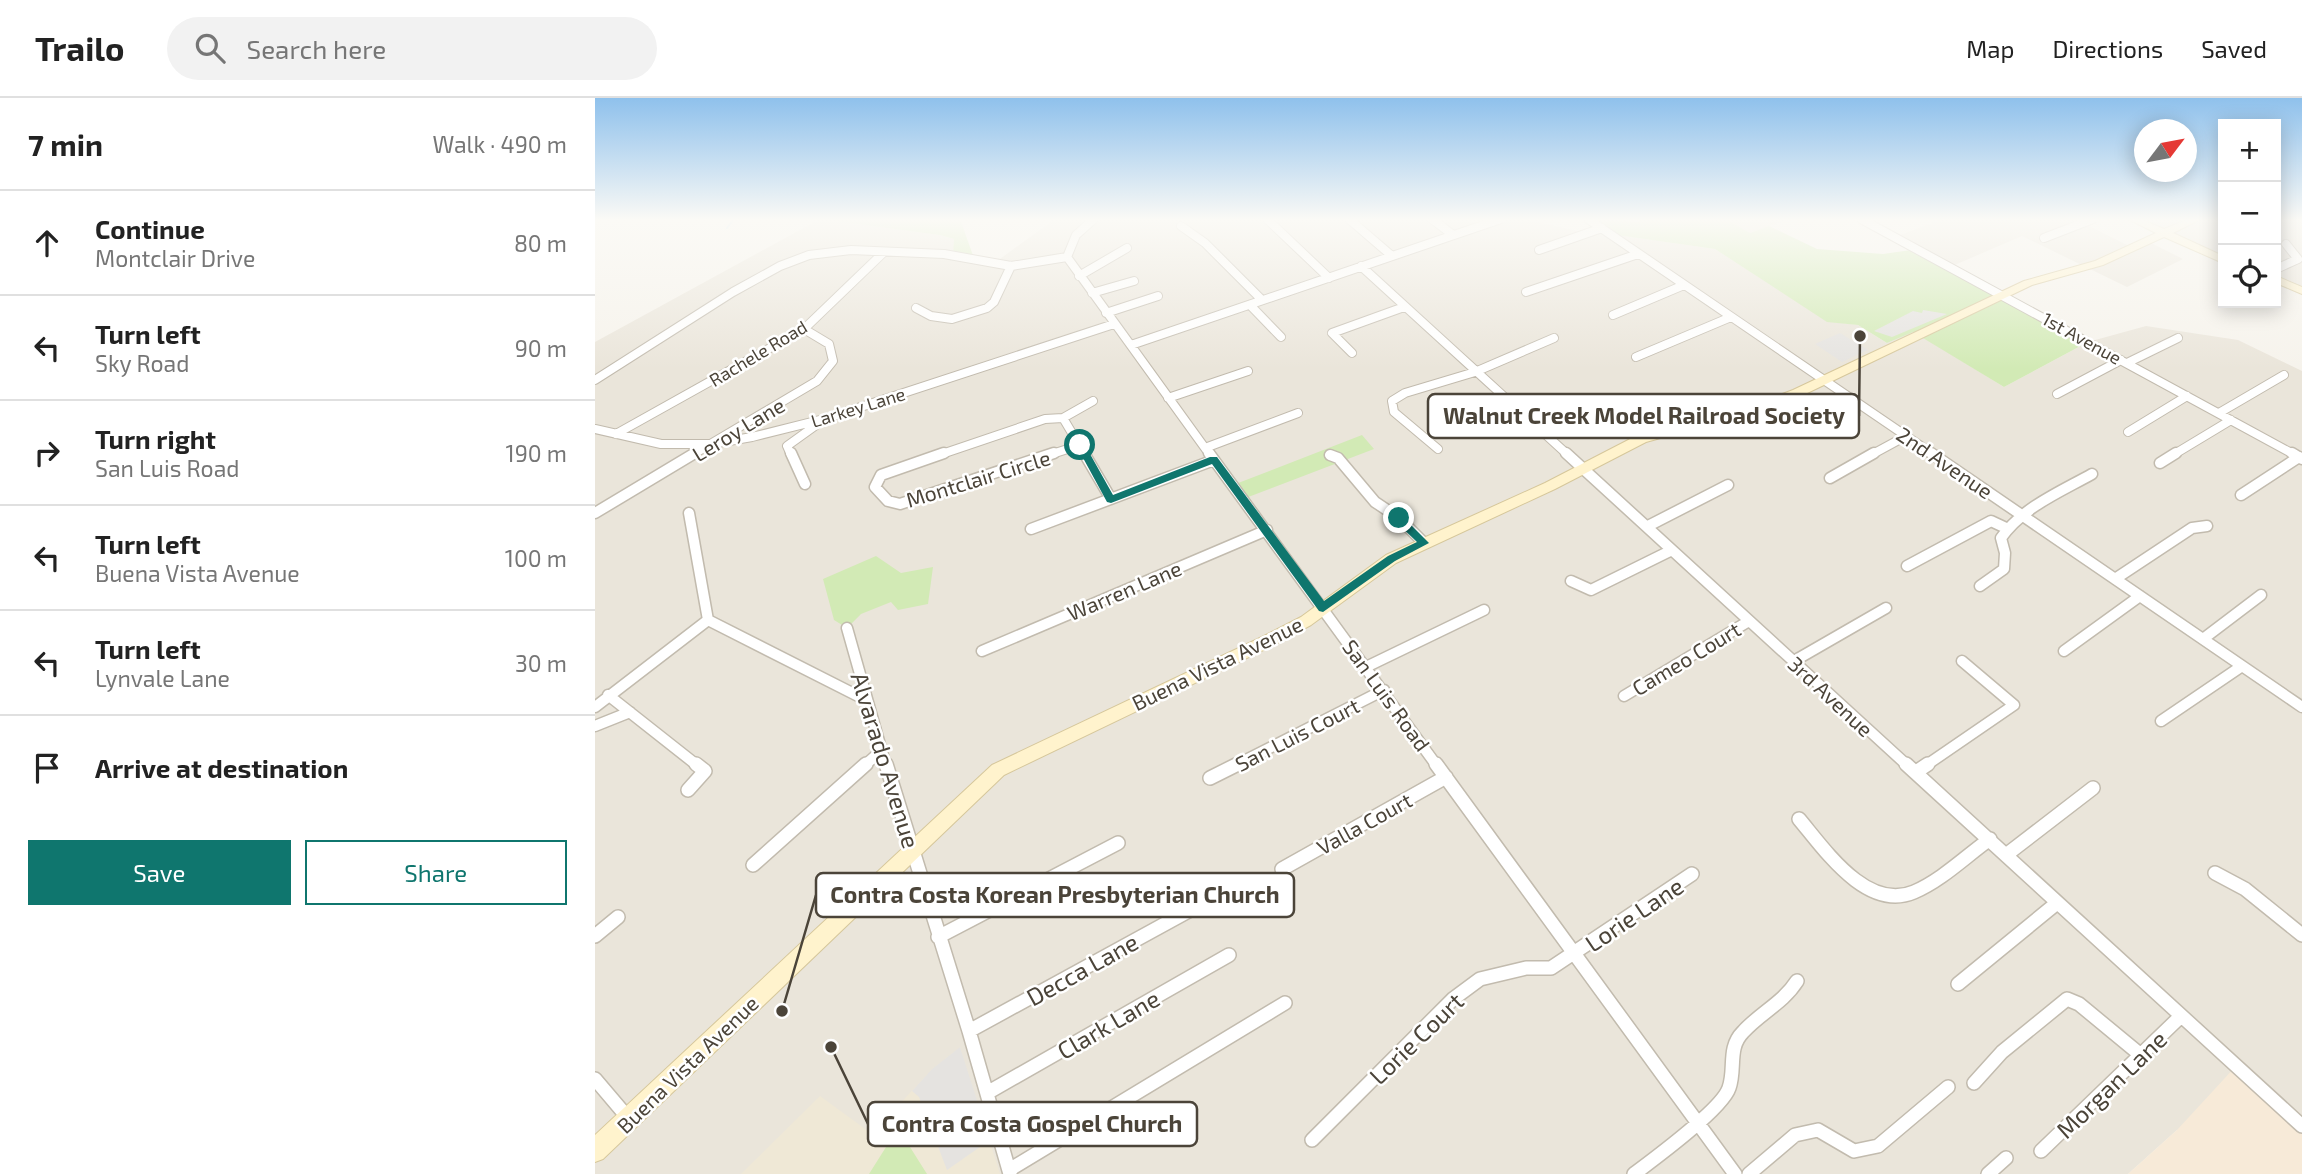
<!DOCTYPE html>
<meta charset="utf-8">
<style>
body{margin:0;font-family:"Exo 2",sans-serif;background:#f2f2f2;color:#222}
.controls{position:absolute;right:21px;top:21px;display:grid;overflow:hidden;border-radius:0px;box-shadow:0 4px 18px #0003}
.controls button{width:63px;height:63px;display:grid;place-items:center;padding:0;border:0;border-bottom:2px solid #e0e0e0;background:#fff;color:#222;font:35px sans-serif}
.compass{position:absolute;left:1539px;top:21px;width:63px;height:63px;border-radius:50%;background:#fff;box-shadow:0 4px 18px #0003;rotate:58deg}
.stop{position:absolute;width:21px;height:21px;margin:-16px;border:5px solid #0f766e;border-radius:50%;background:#fff}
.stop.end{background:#0f766e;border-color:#fff;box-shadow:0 2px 7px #0008}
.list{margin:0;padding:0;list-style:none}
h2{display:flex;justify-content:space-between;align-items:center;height:91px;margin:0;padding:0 28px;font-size:30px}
h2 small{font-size:23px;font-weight:400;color:#767676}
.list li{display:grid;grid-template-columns:46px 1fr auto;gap:21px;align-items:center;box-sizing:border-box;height:105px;padding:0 28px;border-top:2px solid #e0e0e0}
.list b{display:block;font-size:26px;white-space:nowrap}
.list p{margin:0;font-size:23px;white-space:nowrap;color:#767676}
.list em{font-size:23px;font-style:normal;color:#767676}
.actions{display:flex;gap:14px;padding:21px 28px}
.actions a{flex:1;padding:16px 0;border:2px solid #0f766e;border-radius:0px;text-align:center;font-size:24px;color:#0f766e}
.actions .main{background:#0f766e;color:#fff}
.icon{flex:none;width:38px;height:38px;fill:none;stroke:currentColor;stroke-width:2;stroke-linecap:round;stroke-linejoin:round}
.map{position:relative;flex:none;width:1707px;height:1076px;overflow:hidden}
header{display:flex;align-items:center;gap:42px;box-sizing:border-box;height:98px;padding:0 35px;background:#fff;border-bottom:2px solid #e0e0e0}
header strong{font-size:33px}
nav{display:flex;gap:38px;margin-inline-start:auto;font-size:24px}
.search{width:490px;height:63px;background:#f2f2f2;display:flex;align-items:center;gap:18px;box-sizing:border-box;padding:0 24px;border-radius:38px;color:#767676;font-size:26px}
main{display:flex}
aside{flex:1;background:#fff}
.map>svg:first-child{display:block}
</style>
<header>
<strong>Trailo</strong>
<div class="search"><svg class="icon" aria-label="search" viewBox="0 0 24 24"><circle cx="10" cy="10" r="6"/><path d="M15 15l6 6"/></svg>Search here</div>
<nav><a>Map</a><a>Directions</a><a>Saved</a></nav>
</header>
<main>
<aside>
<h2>7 min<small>Walk · 490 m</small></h2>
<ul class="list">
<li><svg class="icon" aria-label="ahead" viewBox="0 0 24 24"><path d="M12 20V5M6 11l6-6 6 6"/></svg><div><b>Continue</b><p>Montclair Drive</p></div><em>80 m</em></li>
<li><svg class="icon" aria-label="left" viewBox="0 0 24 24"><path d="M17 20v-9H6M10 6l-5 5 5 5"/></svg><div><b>Turn left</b><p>Sky Road</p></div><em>90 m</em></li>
<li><svg class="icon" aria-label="right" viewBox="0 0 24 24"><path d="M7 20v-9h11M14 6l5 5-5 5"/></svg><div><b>Turn right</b><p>San Luis Road</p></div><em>190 m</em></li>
<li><svg class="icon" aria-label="left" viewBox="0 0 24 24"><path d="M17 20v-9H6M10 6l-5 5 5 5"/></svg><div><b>Turn left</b><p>Buena Vista Avenue</p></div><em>100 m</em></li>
<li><svg class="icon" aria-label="left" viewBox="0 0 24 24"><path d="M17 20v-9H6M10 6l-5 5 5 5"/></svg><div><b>Turn left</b><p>Lynvale Lane</p></div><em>30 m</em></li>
<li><svg class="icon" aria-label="arrive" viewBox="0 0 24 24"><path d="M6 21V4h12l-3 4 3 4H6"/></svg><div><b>Arrive at destination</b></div></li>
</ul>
<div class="actions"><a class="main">Save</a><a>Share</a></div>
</aside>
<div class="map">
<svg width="1707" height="1076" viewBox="0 0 1707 1076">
<rect width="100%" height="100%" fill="#f6f3ec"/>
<path fill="#eae5da" d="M 225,121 L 345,137 L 359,141 L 359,158 L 398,166 L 460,121 L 929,121 L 991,135 L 1007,130 L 1016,136 L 1120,151 L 1232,223 L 1263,227 L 1292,245 L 1318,233 L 1409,289 L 1493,244 L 1551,228 L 1643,242 L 1707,273 L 1707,1028 L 1582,1032 L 1533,1076 L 0,1076 L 0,244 Z
M 1131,121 L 1194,121 L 1155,135 Z
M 1348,121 L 1498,121 L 1488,125 L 1538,150 L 1552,143 L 1588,161 L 1532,189 L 1427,138 L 1355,169 L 1300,139 Z
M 1547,121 L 1628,121 L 1628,157 L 1616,152 Z
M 1681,121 L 1707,123 L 1707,188 L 1699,190 L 1681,181 Z"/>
<path fill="#f7ead8" d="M 1641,968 L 1707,1028 L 1707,1076 L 1533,1076 L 1582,1032 Z"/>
<path fill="#efe8d6" d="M 365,949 L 405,1076 L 146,1076 L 225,998 L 277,1036 L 337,971 Z"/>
<path fill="#d2eab5" d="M 225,121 L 365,121 L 380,163 L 358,158 L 359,141 L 345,137 Z
M 993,121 L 1044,124 L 1045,121 L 1131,121 L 1155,135 L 1174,128 L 1222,151 L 1288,156 L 1323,151 L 1493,244 L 1409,289 L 1318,234 L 1292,245 L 1263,227 L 1232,224 L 1120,151 L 1015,136 Z
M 767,337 L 779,351 L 648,401 L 638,387 Z
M 281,458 L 306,475 L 338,469 L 333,506 L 303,512 L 296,504 L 266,516 L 252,530 L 239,522 L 228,481 Z
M 303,1030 L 332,1076 L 274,1076 Z"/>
<path fill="#e5e3e0" d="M 1328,212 L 1352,216 L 1297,239 L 1279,233 L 1318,213 L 1327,215 Z
M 1245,235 L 1273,252 L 1247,264 L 1220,246 Z
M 365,949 L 388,1021 L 381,1026 L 385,1049 L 352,1072 L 324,999 L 317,993 L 337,971 Z"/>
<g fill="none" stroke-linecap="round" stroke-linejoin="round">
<path stroke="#a9d4f2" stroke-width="2" d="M 132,130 L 139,121"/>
<defs>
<path id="street-far2" d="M 499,121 L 481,137 L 472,159 L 615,357
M 672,121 L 734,180
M 754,121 L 797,158
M 837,121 L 858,137
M 993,121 L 1339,357
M 1266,121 L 1700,357
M 586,128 L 610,145 L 667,202
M 1449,140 L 1498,121
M 944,152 L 1007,130
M 766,168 L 973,357
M 1681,171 L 1703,161 L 1691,146
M 484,178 L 532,150
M 931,194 L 1043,156
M 497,195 L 539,183
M 655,207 L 686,239
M 321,210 L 336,218 L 357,221 L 392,210 L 399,204 L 416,168
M 511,215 L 563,198
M 1018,217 L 1089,187
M 536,247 L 906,121
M 757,255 L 737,235 L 809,209
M 1041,259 L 1136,219
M 1532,265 L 1583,240
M 0,282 L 138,194 L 185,168 L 214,157 L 256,152 L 349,156 L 416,168 L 472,159
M 1462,296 L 1526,262
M 573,300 L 653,273
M 1624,315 L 1689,277
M 468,320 L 490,357
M 0,331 L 66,346 L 117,346 L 157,339 L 229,321 L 519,226
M 1533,334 L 1592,298
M 21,336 L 209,231 L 289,154
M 610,350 L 703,315
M 843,351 L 799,314 L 797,303 L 810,295 L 880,274 L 959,240
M 97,357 L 222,283 L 238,263 L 234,246 L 209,231
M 196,357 L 192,348 L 224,325
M 344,357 L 450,321 L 468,320 L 498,303
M 454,357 L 485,347
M 1276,357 L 1311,338
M 1578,357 L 1636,322"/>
<path id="street-far1" d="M 196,355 L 210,386
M 349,355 L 286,377 L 280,389 L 293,403 L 305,406 L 459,355
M 489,355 L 516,401
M 614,355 L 842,668
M 971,355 L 1313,668
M 1336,355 L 1707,609
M 1697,355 L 1707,361
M 735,357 L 743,360 L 780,404 L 804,420 L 829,445
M 1565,365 L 1581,355
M 1235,380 L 1279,355
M 1646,397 L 1704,359
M 0,415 L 100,355
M 94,415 L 113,522 L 271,602
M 1053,428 L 1133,387
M 436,431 L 619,362
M 1312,468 L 1396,423 L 1411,430
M 1520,481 L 1597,430 L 1612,428
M 976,483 L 996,492 L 1077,452
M 1385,488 L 1409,471 L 1410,455 L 1406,440 C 1428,409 1465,394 1497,376
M 252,530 L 291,668
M 1608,541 L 1666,497
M 387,553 L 672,432
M 1469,553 L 1545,498
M 1199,563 L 1291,510
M 771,569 L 889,512
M 13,597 L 103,668
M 1029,598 L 1154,523
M 0,609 L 113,522
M 1566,623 L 1647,568
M 0,628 L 35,614
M 269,668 L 287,652
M 639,668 L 789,592
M 1330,668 L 1419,607 L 1367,563"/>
<path id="street" d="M 291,666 L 374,933 L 415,1076
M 841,666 L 1140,1076
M 1311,666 L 1707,1028
M 1321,674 L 1333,666
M 615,680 L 643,666
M 93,692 L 110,673 L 101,666
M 1204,721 C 1230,752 1272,814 1319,794 C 1347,782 1371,758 1395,741
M 1411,757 L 1498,690
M 158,767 L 271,666
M 687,771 L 851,679
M 1620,775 L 1650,791 L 1707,837
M 0,838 L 23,819
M 343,839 L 523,745
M 1363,886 L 1462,805
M 374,933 L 599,810
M 0,981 L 34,1021
M 1379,985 L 1407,954 L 1472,901 L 1484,906 L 1547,958
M 392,995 L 634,857
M 717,1042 L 858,901 L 885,881 L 931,870 L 956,870 L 1097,776
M 1446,1053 L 1586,918
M 414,1072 L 690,905
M 1039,1076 C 1059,1061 1127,1011 1134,990 C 1141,971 1132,950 1148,934 C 1165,915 1188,905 1202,883
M 1154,1076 L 1200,1037 L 1223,1032 L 1259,1053 L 1283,1048 L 1353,989
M 1393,1076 L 1411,1060"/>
<path id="secondary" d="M 1533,121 L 1545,121 L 1569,131 L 1594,121 L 1606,121 L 1578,135 L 1628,158 L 1628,165 L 1569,139 L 1508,167 L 1437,187 L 1206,298 L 1177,309 L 1051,344 L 960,391 L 801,465 L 716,527 L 681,546 L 409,677 L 8,1061 L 0,1064 L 0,1037 L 397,667 L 669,538 L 706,519 L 791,457 L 950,385 L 1041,338 L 1169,303 L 1198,292 L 1429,183 L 1500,163 L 1561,135 Z
M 1681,178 L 1707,189 L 1707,196 L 1681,185 Z"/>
</defs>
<use href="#street-far2" stroke="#c2bbae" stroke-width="10"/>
<use href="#street-far1" stroke="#c2bbae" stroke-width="13"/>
<use href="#street" stroke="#c2bbae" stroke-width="16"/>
<use href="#secondary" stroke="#d6c79b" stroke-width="2"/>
<use href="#street-far2" stroke="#fff" stroke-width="8"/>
<use href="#street-far1" stroke="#fff" stroke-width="10"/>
<use href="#street" stroke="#fff" stroke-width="13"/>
<use href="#secondary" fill="#fff3cd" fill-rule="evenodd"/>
</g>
<linearGradient id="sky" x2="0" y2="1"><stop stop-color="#8fc1ec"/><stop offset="0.45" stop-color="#fbfaf6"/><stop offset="1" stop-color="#fbfaf6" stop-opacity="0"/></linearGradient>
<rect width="1707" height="271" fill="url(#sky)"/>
<path fill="#0f766e" d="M 485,344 L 490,347 L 518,397 L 615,359 L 622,359 L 729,503 L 793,458 L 822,444 L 800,423 L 800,418 L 807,418 L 834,445 L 800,463 L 728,514 L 724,513 L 617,366 L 516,405 L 512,404 L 481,347 Z"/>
<g text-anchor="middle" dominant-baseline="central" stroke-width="5" stroke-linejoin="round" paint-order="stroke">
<g font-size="18" fill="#4b4439" stroke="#fff">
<text transform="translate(1487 240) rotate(29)">1st Avenue</text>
<text transform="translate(163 255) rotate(-31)">Rachele Road</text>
<text transform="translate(263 309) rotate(-17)">Larkey Lane</text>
</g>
<g font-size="21" fill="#4b4439" stroke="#fff">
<text transform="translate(143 331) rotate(-31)">Leroy Lane</text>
<text transform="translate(1350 364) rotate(34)">2nd Avenue</text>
<text transform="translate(383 380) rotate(-17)">Montclair Circle</text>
<text transform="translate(529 492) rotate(-23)">Warren Lane</text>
<text transform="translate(1091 560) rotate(-31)">Cameo Court</text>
<text transform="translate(622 565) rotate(-26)">Buena Vista Avenue</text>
<text transform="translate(792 597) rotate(54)">San Luis Road</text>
<text transform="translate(1236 598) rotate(43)">3rd Avenue</text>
<text transform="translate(702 636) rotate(-27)">San Luis Court</text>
<text transform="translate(769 725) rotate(-29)">Valla Court</text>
<text transform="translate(92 966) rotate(-44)">Buena Vista Avenue</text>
</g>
<g font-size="24" fill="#4b4439" stroke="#fff">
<text transform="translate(291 662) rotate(73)">Alvarado Avenue</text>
<text transform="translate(1039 816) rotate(-34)">Lorie Lane</text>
<text transform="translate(487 871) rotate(-29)">Decca Lane</text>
<text transform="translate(513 926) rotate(-30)">Clark Lane</text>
<text transform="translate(821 940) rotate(-44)">Lorie Court</text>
<text transform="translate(1516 986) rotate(-44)">Morgan Lane</text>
</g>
</g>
<path fill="none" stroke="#4b4439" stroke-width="2.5" d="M1265 238L1264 318M187 913L221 797M236 949L273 1026"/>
<g fill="#4b4439" stroke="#fff" stroke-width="2.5">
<circle cx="1265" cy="238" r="7"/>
<circle cx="187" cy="913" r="7"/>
<circle cx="236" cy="949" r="7"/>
</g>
<g fill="#fff" stroke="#4b4439" stroke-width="2.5">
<rect x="833" y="296" width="431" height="44" rx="7"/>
<rect x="221" y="775" width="478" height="44" rx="7"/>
<rect x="273" y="1004" width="329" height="44" rx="7"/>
</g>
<g font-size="23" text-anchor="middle" font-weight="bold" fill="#4b4439">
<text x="1049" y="326">Walnut Creek Model Railroad Society</text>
<text x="460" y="805">Contra Costa Korean Presbyterian Church</text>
<text x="437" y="1034">Contra Costa Gospel Church</text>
</g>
</svg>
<div class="controls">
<button>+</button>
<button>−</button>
<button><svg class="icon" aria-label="locate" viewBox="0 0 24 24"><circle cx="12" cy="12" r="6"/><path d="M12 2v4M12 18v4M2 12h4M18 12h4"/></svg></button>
</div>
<svg class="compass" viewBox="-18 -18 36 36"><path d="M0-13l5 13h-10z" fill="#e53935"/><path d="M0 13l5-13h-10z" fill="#767676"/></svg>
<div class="stop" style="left:485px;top:347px"></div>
<div class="stop end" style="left:804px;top:420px"></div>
</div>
</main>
